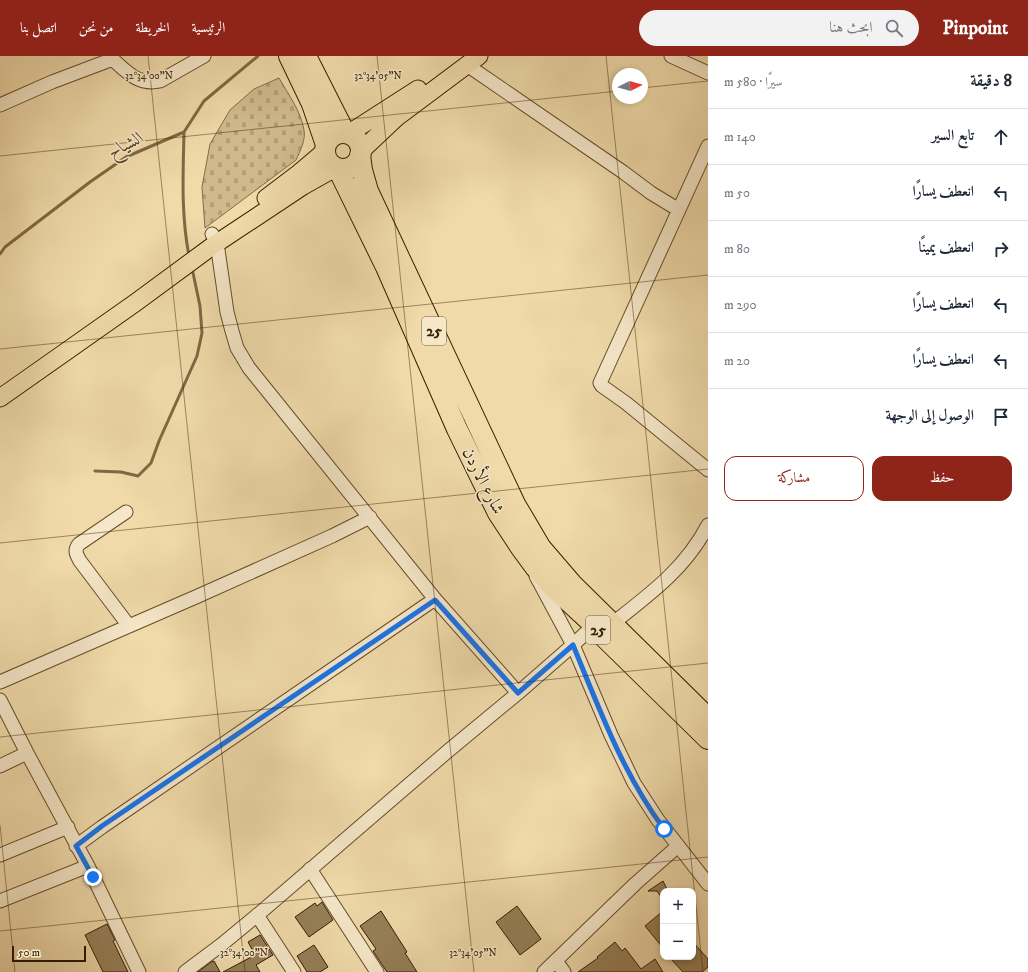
<!DOCTYPE html>
<html lang="ar">
<meta charset="utf-8">
<style>
body{margin:0;font-family:"IM FELL DW Pica",Amiri,serif;background:#f2f2f3;color:#1f2937;direction:rtl}
.controls{position:absolute;right:12px;bottom:12px;display:grid;overflow:hidden;border-radius:8px;box-shadow:0 2px 6px #0003}
.controls button{width:36px;height:36px;display:grid;place-items:center;padding:0;border:0;border-bottom:1px solid #e0e1e3;background:#fff;color:#1f2937;font:20px sans-serif}
.compass{position:absolute;left:612px;top:12px;width:36px;height:36px;border-radius:50%;background:#fff;box-shadow:0 2px 6px #0003;rotate:84deg}
.scale{position:absolute;left:12px;bottom:10px;width:74px;box-sizing:border-box;padding-left:4px;border:2px solid #351d00;border-top:0;font-size:11px;line-height:14px;white-space:nowrap;color:#351d00;-webkit-text-stroke:3px #f5e7c8;paint-order:stroke}
.stop{position:absolute;width:12px;height:12px;margin:-9px;border:3px solid #1a73e8;border-radius:50%;background:#fff}
.stop.end{background:#1a73e8;border-color:#fff;box-shadow:0 1px 4px #0008}
.list{margin:0;padding:0;list-style:none}
h2{display:flex;justify-content:space-between;align-items:center;height:52px;margin:0;padding:0 16px;font-size:17px}
h2 small{font-size:13px;font-weight:400;color:#747a83}
.list li{display:grid;grid-template-columns:26px 1fr auto;gap:12px;align-items:center;box-sizing:border-box;height:56px;padding:0 16px;border-top:1px solid #e0e1e3}
.list b{display:block;font-size:15px;white-space:nowrap}
.list em{font-size:13px;font-style:normal;color:#747a83}
.actions{display:flex;gap:8px;padding:12px 16px}
.actions a{flex:1;padding:9px 0;border:1px solid #8f2418;border-radius:12px;text-align:center;font-size:14px;color:#8f2418}
.actions .main{background:#8f2418;color:#fff}
.icon{flex:none;width:22px;height:22px;fill:none;stroke:currentColor;stroke-width:2;stroke-linecap:round;stroke-linejoin:round}
.map{position:relative;flex:none;width:708px;height:916px;overflow:hidden;direction:ltr}
header{display:flex;align-items:center;gap:24px;box-sizing:border-box;height:56px;padding:0 20px;background:#8f2418;color:#fff}
header strong{font-size:19px}
nav{display:flex;gap:22px;margin-inline-start:auto;font-size:14px}
.search{width:280px;height:36px;background:#f2f2f3;display:flex;align-items:center;gap:10px;box-sizing:border-box;padding:0 14px;border-radius:22px;color:#747a83;font-size:15px}
main{display:flex}
aside{flex:1;background:#fff}
.map>svg:first-child{display:block}
</style>
<header>
<strong>Pinpoint</strong>
<div class="search"><svg class="icon" aria-label="search" viewBox="0 0 24 24"><circle cx="10" cy="10" r="6"/><path d="M15 15l6 6"/></svg>ابحث هنا</div>
<nav><a>الرئيسية</a><a>الخريطة</a><a>من نحن</a><a>اتصل بنا</a></nav>
</header>
<main>
<aside>
<h2>8 دقيقة<small>سيرًا · 580 m</small></h2>
<ul class="list">
<li><svg class="icon" aria-label="ahead" viewBox="0 0 24 24"><path d="M12 20V5M6 11l6-6 6 6"/></svg><div><b>تابع السير</b></div><em>140 m</em></li>
<li><svg class="icon" aria-label="left" viewBox="0 0 24 24"><path d="M17 20v-9H6M10 6l-5 5 5 5"/></svg><div><b>انعطف يسارًا</b></div><em>50 m</em></li>
<li><svg class="icon" aria-label="right" viewBox="0 0 24 24"><path d="M7 20v-9h11M14 6l5 5-5 5"/></svg><div><b>انعطف يمينًا</b></div><em>80 m</em></li>
<li><svg class="icon" aria-label="left" viewBox="0 0 24 24"><path d="M17 20v-9H6M10 6l-5 5 5 5"/></svg><div><b>انعطف يسارًا</b></div><em>290 m</em></li>
<li><svg class="icon" aria-label="left" viewBox="0 0 24 24"><path d="M17 20v-9H6M10 6l-5 5 5 5"/></svg><div><b>انعطف يسارًا</b></div><em>20 m</em></li>
<li><svg class="icon" aria-label="arrive" viewBox="0 0 24 24"><path d="M6 21V4h12l-3 4 3 4H6"/></svg><div><b>الوصول إلى الوجهة</b></div></li>
</ul>
<div class="actions"><a class="main">حفظ</a><a>مشاركة</a></div>
</aside>
<div class="map">
<svg width="708" height="916" viewBox="0 0 708 916">
<defs>
<pattern id="cemetery-stones" width="16" height="16" patternUnits="userSpaceOnUse"><rect width="16" height="16" fill="#d0ba8d"/><path d="M2 7V4a2 2 0 0 1 4 0v3zM10 15v-3a2 2 0 0 1 4 0v3z" fill="#b39f78"/></pattern>
</defs>
<rect width="100%" height="100%" fill="#f0daaa"/>
<filter id="stains"><feTurbulence type="fractalNoise" baseFrequency=".005" numOctaves="4"/><feColorMatrix values="0 0 0 0 .2 0 0 0 0 .09 0 0 0 0 .02 0 0 0 .5 -.17"/></filter>
<radialGradient id="worn" r=".72"><stop offset=".6" stop-color="#630" stop-opacity="0"/><stop offset="1" stop-color="#630" stop-opacity=".3"/></radialGradient>
<path fill="url(#cemetery-stones)" stroke="#826c46" d="M 279,22 C 288,38 301,55 304,74 C 306,84 300,95 296,104 L 205,172 L 202,131 L 210,88 L 230,54 L 254,33 Z"/>
<g fill="none" stroke-linecap="round" stroke-linejoin="round">
<path stroke="#7f6843" stroke-width="3" d="M 184,76 C 183,118 181,159 189,200
M 0,198 L 5,191 L 90,126 L 126,101 L 184,76 L 204,45 L 258,0
M 95,415 L 121,416 L 138,420 L 151,407 L 159,385 L 197,300 L 202,277 L 200,250 L 192,212"/>
</g>
<path fill="#967f58" stroke="#351d00" d="M 663,825 L 668,835 L 663,835 L 663,844 L 657,835 L 648,835 Z
M 322,846 L 333,864 L 309,881 L 295,861 L 315,847 L 317,850 Z
M 517,850 L 541,883 L 520,899 L 496,866 Z
M 381,855 L 407,896 L 405,897 L 417,916 L 387,916 L 373,895 L 376,893 L 360,870 Z
M 663,855 L 663,892 L 645,870 Z
M 107,868 L 115,884 L 113,885 L 128,916 L 103,916 L 85,879 Z
M 260,879 L 273,899 L 256,909 L 260,916 L 223,916 L 255,899 L 248,886 Z
M 615,886 L 622,895 L 625,892 L 641,913 L 655,903 L 663,916 L 578,916 L 598,902 L 597,901 Z
M 693,886 L 708,903 L 708,911 L 702,916 L 683,916 L 669,901 L 693,901 Z
M 314,889 L 328,911 L 320,916 L 307,916 L 297,900 Z
M 214,905 L 220,916 L 198,916 L 211,906 Z"/>
<g fill="none" stroke-linecap="round" stroke-linejoin="round">
<defs>
<path id="minor" d="M 109,0 C 125,14 137,30 160,25 L 204,0
M 671,0 L 708,17
M 467,9 L 623,116 L 651,137 L 679,154
M 0,49 L 52,26 L 113,3
M 708,90 L 600,327 L 602,330 L 626,347 L 708,414
M 212,178 L 217,187 L 227,256 L 232,275 L 237,292 L 249,312 L 435,543 L 518,637
M 126,456 L 79,488 C 74,494 76,498 80,505 L 129,570
M 536,520 L 573,589 L 611,679 L 634,727 L 658,764 L 708,828
M 612,568 C 650,538 685,513 708,469
M 0,626 L 198,540 L 332,480 L 370,461
M 0,644 L 27,697 L 88,810 L 139,916
M 0,710 L 27,697
M 76,790 L 102,771 L 435,543
M 0,799 L 68,771
M 310,813 L 377,916
M 0,845 L 88,810
M 257,859 L 294,916
M 556,905 L 564,916
M 185,916 L 221,889 L 261,856 L 448,695 L 518,637 L 573,589 L 594,569
M 544,916 L 635,828 L 678,790"/>
<path id="major" d="M 348,78 L 418,33
M 361,95 L 396,62 L 479,0
M 266,142 L 299,117 L 325,95
M 0,342 L 135,247 L 211,191 L 303,130 L 335,112"/>
<path id="highway" d="M 289,0 L 312,48 L 326,89
M 306,0 L 345,77
M325 95a18 18 0 1 1 36 0a18 18 0 1 1-36 0Z
M 360,99 L 362,114 L 368,135 L 515,448 L 541,492 L 572,528 L 708,662
M 338,113 L 386,211 L 457,373 L 498,457 L 521,492 L 535,511 L 556,534 L 594,569 L 602,579 L 708,683"/>
</defs>
<use href="#minor" stroke="#644c2a" stroke-width="15"/>
<use href="#major" stroke="#351d00" stroke-width="19"/>
<use href="#highway" stroke="#351d00" stroke-width="22"/>
<use href="#minor" stroke="#f5e7c8" stroke-width="13"/>
<use href="#major" stroke="#f0daaa" stroke-width="17"/>
<use href="#highway" stroke="#f0daaa" stroke-width="20"/>
</g>
<g fill="none" stroke-linecap="round" stroke-linejoin="round">
<path stroke="#1a73e8" stroke-width="5" d="M 93,821 L 76,790 L 102,770 L 435,544 L 518,637 L 573,589 C 599,652 623,718 664,773"/>
</g>
<path fill="none" stroke="#351d00" stroke-width="1" stroke-opacity="0.45" d="M 148,0 L 245,916M 377,0 L 474,916M 606,0 L 703,916M 642,32 L 708,25M 0,100 L 618,35M 0,293 L 708,219M 0,487 L 708,413M 0,681 L 708,607M 0,769 L 15,916M 0,875 L 708,801"/>
<g text-anchor="middle" dominant-baseline="central" stroke-width="3" stroke-linejoin="round" paint-order="stroke">
<g fill="#f5e7c8" stroke="#6f5a3c" stroke-width="1">
<rect x="422" y="261" width="24" height="28" rx="3"/>
<rect x="586" y="560" width="24" height="28" rx="3"/>
</g>
<g font-size="16" font-weight="bold" fill="#351d00">
<text x="434" y="275">25</text>
<text x="598" y="574">25</text>
</g>
<g font-size="17" fill="#351d00" stroke="#f5e7c8">
<text transform="translate(483 425) rotate(63)">شارع الأردن</text>
</g>
<g font-size="18" font-style="italic" fill="#604927" stroke="#f5e7c8">
<text transform="translate(126 89) rotate(-28)">الشياح</text>
</g>
</g>
<g font-size="10" text-anchor="middle" fill="#351d00" stroke="#f5e7c8" stroke-width="3" stroke-linejoin="round" paint-order="stroke">
<text x="149" y="23">32°34'00"N</text>
<text x="378" y="23">32°34'05"N</text>
<text x="244" y="900">32°34'00"N</text>
<text x="473" y="900">32°34'05"N</text>
</g>
<rect width="100%" height="100%" filter="url(#stains)"/>
<rect width="100%" height="100%" fill="url(#worn)"/>
</svg>
<div class="controls">
<button>+</button>
<button>−</button>
</div>
<svg class="compass" viewBox="-18 -18 36 36"><path d="M0-13l5 13h-10z" fill="#e53935"/><path d="M0 13l5-13h-10z" fill="#747a83"/></svg>
<div class="scale">50 m</div>
<div class="stop" style="left:664px;top:773px"></div>
<div class="stop end" style="left:93px;top:821px"></div>
</div>
</main>
